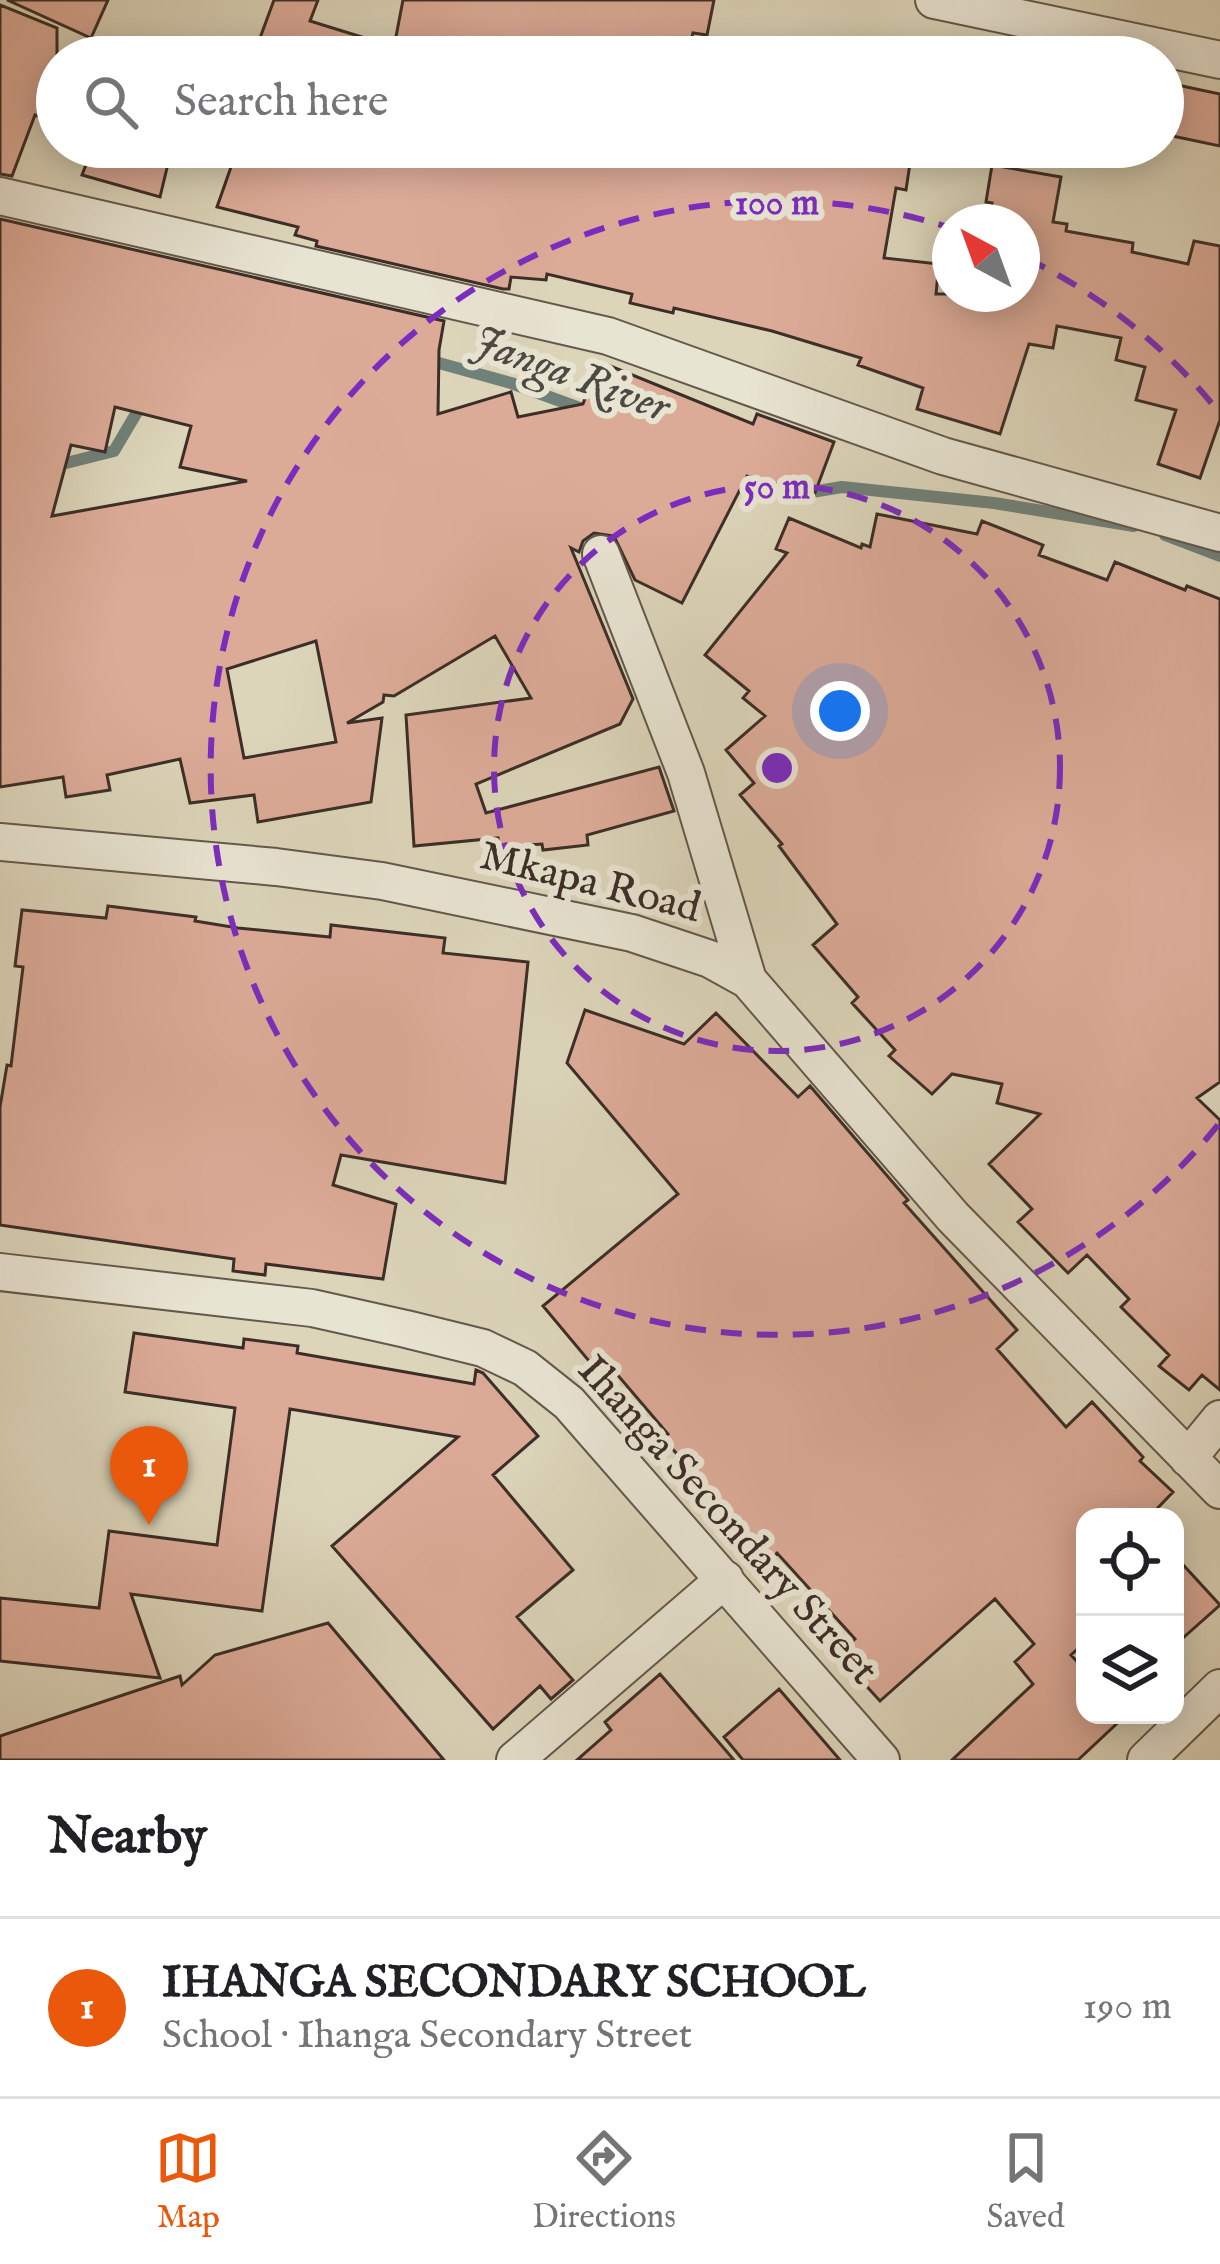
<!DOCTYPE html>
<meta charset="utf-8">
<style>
body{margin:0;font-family:"IM FELL English",serif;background:#f6f6f6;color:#202124}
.controls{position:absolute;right:36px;bottom:36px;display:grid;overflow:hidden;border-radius:24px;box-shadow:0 6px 30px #0003}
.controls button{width:108px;height:108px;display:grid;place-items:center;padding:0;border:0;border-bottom:3px solid #e0e0e0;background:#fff;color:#202124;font:60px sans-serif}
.compass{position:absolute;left:932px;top:204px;width:108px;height:108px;border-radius:50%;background:#fff;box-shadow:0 6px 30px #0003;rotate:319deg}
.you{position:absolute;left:840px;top:711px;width:42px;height:42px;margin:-30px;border:9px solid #fff;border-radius:50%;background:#1a73e8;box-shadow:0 0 0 18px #1a73e833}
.badge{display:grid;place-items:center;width:78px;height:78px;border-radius:50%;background:#ea580c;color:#fff;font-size:39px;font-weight:700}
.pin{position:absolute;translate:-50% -99px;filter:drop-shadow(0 3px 6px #0008)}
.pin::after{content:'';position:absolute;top:63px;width:42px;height:36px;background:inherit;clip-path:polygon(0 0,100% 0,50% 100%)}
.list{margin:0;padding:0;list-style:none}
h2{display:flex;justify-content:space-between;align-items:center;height:156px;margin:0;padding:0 48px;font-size:51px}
h2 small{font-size:39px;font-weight:400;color:#757577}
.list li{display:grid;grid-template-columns:78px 1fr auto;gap:36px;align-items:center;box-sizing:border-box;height:180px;padding:0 48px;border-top:3px solid #e0e0e0}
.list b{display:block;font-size:45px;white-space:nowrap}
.list p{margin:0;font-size:39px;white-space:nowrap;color:#757577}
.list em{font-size:39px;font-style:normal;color:#757577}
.icon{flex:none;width:66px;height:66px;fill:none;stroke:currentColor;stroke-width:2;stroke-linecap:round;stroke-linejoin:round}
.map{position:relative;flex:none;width:1220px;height:1760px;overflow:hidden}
.search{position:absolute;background:#fff;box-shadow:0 6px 30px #0003;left:36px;right:36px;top:36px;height:132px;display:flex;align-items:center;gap:30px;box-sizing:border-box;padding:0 42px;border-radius:66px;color:#757577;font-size:45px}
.sheet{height:336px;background:#fff}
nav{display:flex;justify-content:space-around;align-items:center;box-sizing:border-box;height:168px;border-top:3px solid #e0e0e0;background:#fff;font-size:33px;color:#757577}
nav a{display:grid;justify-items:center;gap:6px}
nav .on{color:#ea580c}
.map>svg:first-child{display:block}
</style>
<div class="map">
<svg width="1220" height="1760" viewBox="0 0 1220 1760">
<rect width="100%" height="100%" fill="#dcd5ba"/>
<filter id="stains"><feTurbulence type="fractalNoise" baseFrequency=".00167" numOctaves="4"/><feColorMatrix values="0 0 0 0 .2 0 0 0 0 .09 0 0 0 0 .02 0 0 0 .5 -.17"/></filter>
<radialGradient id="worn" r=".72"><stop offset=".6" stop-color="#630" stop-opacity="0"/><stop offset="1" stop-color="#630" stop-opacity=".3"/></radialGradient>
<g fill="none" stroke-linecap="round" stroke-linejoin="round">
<path stroke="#70817a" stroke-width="12" d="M 428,360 L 511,383 L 585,410
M 50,467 L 114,451 L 143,402
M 729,476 L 767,493 L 806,493 L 842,487 L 994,503 L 1134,526
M 1165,535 L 1220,556"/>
</g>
<path fill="#dcab98" stroke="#3c2e27" stroke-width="3" fill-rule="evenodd" d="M 7,0 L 108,0 L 91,38 Z
M 274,0 L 318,0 L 310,21 L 394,47 L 403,0 L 714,0 L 707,35 L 693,33 L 687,57 L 253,57 Z
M 0,5 L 57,28 L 57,123 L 35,115 L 12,176 L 0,174 Z
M 1163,82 L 1220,94 L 1220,146 L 1163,134 Z
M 93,147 L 172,147 L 160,197 L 82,175 Z
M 238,147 L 678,147 L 716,156 L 718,147 L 892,147 L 912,150 L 906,190 L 896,188 L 884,258 L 939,264 L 936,294 L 1022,294 L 1022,222 L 988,222 L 992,203 L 986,202 L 992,165 L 1061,177 L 1053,222 L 1067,224 L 1066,231 L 1133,243 L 1132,252 L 1188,264 L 1194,241 L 1220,246 L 1220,420 L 1200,478 L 1158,464 L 1176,410 L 1136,400 L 1145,367 L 1116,360 L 1121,338 L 1057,326 L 1053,348 L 1029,344 L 1000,434 L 917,409 L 923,388 L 858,365 L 861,358 L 772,331 L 674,308 L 673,313 L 630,303 L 632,294 L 547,274 L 546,280 L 511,277 L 509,289 L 503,289 L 316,246 L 317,241 L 295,235 L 298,227 L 217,207 Z
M 0,219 L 444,321 L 439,350 L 438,414 L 511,392 L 518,417 L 583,404 L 598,361 L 753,424 L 757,414 L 834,442 L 813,498 L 747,476 L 682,603 L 635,580 L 614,536 L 594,533 L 583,541 L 579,552 L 571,548 L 633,699 L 620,724 L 476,784 L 486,813 L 659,767 L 674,811 L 587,835 L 588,845 L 543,850 L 542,844 L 499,847 L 498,838 L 414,846 L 406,715 L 531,698 L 495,636 L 394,696 L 384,695 L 383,702 L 347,723 L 382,718 L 371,802 L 258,822 L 254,795 L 190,803 L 180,759 L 107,775 L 110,790 L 66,797 L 63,777 L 0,787 ZM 115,407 L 191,426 L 180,467 L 247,481 L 52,516 L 71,445 L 105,452 ZM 316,641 L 336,742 L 244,758 L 227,669 Z
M 877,514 L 977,534 L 982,521 L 1043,545 L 1039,555 L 1107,580 L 1115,562 L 1185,590 L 1187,586 L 1220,599 L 1220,1082 L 1197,1098 L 1220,1120 L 1220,1390 L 1202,1375 L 1189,1390 L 1159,1366 L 1169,1355 L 1121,1307 L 1129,1299 L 1087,1255 L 1068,1273 L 1018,1222 L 1032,1209 L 989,1164 L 1040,1114 L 997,1103 L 1002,1084 L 952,1074 L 932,1094 L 889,1056 L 895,1050 L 852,1003 L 858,997 L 813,945 L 837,924 L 779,846 L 782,844 L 740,795 L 754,783 L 726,750 L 765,716 L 743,698 L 749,691 L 705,655 L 787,553 L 776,549 L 789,518 L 861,548 L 862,544 L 870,547 Z
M 108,906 L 196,917 L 195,921 L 238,928 L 330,937 L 331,925 L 445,938 L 443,953 L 528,962 L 505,1183 L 341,1155 L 333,1185 L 396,1204 L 383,1279 L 266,1264 L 265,1275 L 233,1271 L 234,1259 L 0,1225 L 0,1107 L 7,1065 L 11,1066 L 23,967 L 15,966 L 22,910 L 106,918 Z
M 585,1010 L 684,1044 L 716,1013 L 798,1097 L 810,1086 L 908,1200 L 904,1203 L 1017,1330 L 997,1349 L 1066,1427 L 1092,1402 L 1143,1457 L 1140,1461 L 1173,1492 L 1149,1517 L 1085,1517 L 1085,1642 L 1071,1655 L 1085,1670 L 1085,1715 L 1126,1715 L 1078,1760 L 952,1760 L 1033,1684 L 1015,1662 L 1034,1644 L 995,1599 L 880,1701 L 838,1655 L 855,1639 L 777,1553 L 768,1561 L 719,1507 L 721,1505 L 663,1438 L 668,1434 L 604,1359 L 594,1367 L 543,1306 L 678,1194 L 567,1063 Z
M 134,1333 L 243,1348 L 244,1339 L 298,1346 L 297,1353 L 474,1384 L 476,1370 L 483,1373 L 538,1436 L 493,1475 L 573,1570 L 517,1617 L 573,1680 L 551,1699 L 540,1686 L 493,1729 L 332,1546 L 458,1437 L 290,1409 L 262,1611 L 131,1594 L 160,1678 L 0,1661 L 0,1598 L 99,1608 L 109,1531 L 217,1545 L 235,1408 L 125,1392 Z
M 1175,1556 L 1220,1605 L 1175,1645 Z
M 328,1623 L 444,1760 L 0,1760 L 0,1736 L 180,1676 L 182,1685 L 215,1655 Z
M 660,1674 L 734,1760 L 577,1760 L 611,1730 L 605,1722 Z
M 779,1689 L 840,1760 L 743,1760 L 724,1737 Z"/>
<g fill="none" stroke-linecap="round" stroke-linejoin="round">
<defs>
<path id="street" d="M 934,0 L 1220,60
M 0,196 L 608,336 L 943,456 L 1220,533
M 601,554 L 686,773 L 748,980
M 0,842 L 276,867 L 382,881 L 632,933 L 710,959 L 748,980 L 953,1217 L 1220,1490
M 0,1272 L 312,1308 L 406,1329 L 483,1348 L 525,1368 L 569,1403 L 881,1760
M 1188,1458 L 1220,1419
M 515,1760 L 725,1579
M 1146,1760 L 1220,1688"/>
</defs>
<use href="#street" stroke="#64584c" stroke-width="40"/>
<use href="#street" stroke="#e8e4d2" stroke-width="36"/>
</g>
<g fill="none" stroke="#7b2cbf" stroke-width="6" stroke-dasharray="21 15">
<circle cx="777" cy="768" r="283"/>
<path d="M1218 1125A567 567 0 1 1 948 227M1026 258A567 567 0 0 1 1218 411"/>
</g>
<g text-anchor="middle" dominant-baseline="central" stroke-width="12" stroke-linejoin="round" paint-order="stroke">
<g font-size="42" fill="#3c2e27" stroke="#e8e4d2">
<text transform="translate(590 883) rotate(14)">Mkapa Road</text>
<text transform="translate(727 1521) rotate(48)">Ihanga Secondary Street</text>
</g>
<g font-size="45" font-style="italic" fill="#4d4a43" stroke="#e8e4d2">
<text transform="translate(571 375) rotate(20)">Janga River</text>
</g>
</g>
<circle cx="777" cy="768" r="18" fill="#7b2cbf" stroke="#e8e4d2" stroke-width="6"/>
<g font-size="36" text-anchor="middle" font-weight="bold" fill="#7b2cbf" stroke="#e8e4d2" stroke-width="12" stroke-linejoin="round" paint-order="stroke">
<text x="777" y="214">100 m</text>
<text x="777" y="498">50 m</text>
</g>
<rect width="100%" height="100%" filter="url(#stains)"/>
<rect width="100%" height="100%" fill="url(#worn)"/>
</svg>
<div class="controls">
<button><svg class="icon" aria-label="locate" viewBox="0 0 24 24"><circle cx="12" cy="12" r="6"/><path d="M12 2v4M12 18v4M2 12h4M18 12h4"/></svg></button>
<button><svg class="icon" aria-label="layers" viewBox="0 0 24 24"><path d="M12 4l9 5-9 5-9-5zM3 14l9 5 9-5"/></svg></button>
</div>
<svg class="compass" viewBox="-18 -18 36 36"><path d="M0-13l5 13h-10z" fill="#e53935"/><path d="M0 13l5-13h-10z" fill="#757577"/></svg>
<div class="you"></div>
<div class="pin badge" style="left:149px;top:1525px">1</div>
<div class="search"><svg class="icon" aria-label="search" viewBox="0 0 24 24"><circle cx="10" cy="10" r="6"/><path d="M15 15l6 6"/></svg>Search here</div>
</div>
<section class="sheet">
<h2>Nearby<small></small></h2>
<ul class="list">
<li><span class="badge">1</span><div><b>IHANGA SECONDARY SCHOOL</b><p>School · Ihanga Secondary Street</p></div><em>190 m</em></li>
</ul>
</section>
<nav>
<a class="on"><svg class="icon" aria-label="map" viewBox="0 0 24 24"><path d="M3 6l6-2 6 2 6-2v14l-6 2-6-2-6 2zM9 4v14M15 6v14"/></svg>Map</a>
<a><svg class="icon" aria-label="directions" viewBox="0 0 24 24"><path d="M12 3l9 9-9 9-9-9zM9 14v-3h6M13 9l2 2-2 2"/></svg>Directions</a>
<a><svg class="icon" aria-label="saved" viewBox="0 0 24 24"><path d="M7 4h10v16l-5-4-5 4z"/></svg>Saved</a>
</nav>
